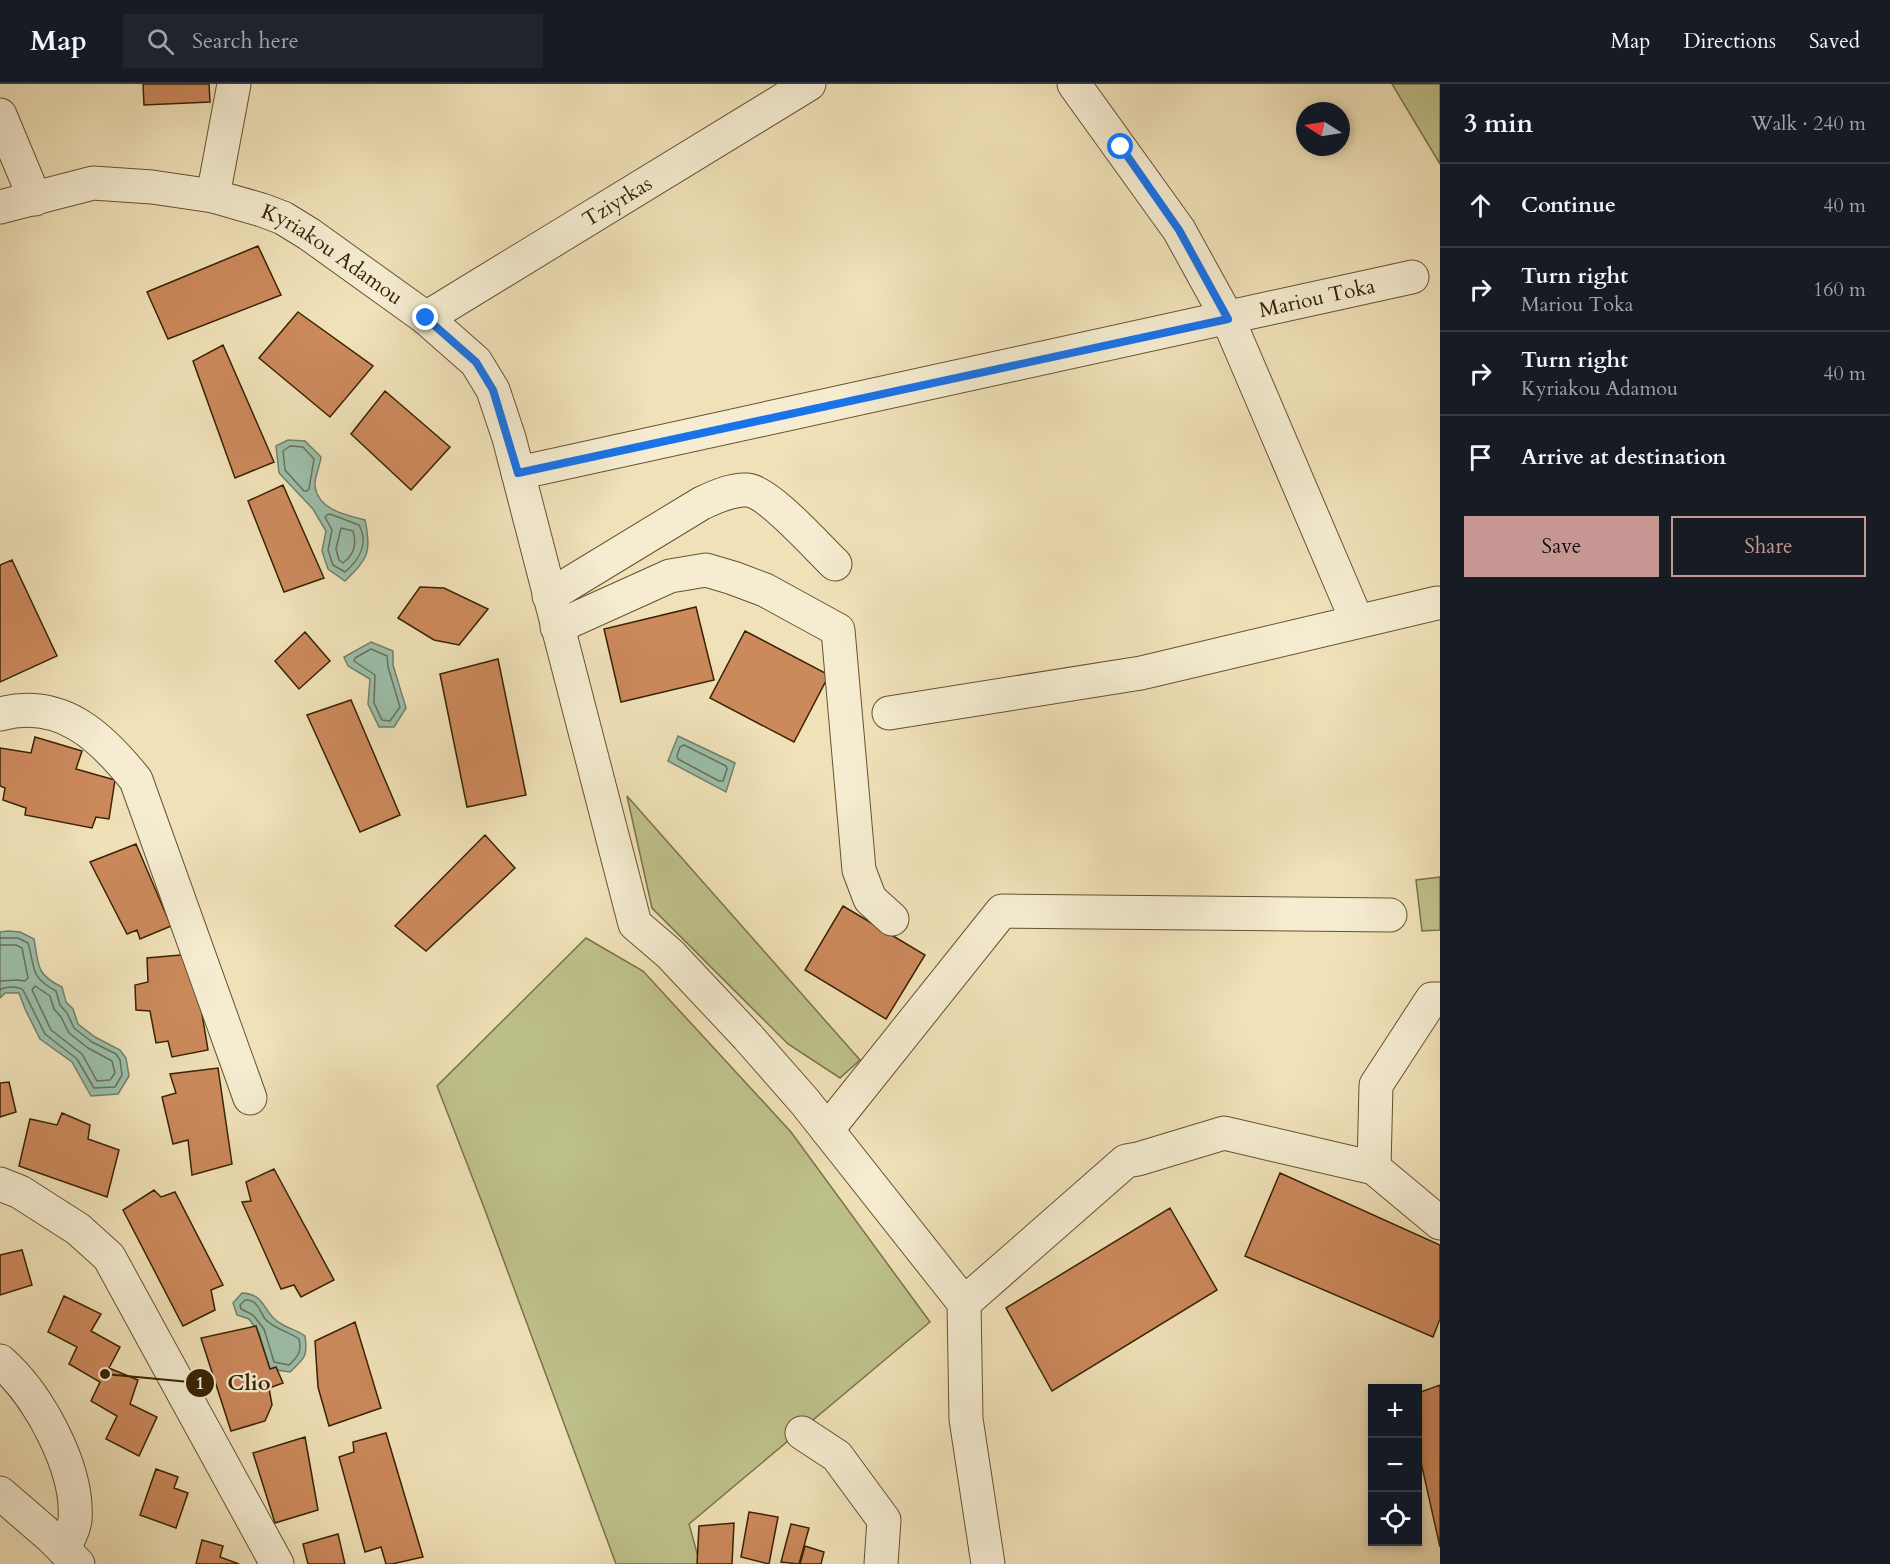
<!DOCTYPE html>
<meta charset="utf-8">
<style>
body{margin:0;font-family:Cardo,serif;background:#20242c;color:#f1f3f6}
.controls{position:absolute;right:18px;bottom:18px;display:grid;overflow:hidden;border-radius:0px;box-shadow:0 3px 9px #0003}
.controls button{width:54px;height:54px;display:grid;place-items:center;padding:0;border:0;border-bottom:2px solid #363941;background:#171b24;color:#f1f3f6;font:30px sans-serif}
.compass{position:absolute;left:1296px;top:18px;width:54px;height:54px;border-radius:50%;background:#171b24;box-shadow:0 3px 9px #0003;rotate:282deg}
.stop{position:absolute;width:18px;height:18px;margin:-14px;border:4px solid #1a73e8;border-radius:50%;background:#fff}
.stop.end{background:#1a73e8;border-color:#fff;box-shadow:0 2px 6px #0008}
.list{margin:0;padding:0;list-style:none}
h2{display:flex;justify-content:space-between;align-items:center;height:78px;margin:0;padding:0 24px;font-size:26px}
h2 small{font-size:20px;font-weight:400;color:#9ea1a6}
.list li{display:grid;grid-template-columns:39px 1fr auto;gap:18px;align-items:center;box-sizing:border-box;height:84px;padding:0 24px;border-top:2px solid #363941}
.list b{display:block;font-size:22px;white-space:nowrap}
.list p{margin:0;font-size:20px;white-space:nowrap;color:#9ea1a6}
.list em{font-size:20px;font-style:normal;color:#9ea1a6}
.actions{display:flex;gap:12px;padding:18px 24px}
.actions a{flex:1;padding:14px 0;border:2px solid #c59692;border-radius:0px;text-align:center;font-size:21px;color:#c59692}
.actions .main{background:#c59692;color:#111}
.icon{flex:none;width:33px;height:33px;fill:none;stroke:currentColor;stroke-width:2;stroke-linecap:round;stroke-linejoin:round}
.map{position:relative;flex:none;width:1440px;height:1480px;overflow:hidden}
header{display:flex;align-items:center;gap:36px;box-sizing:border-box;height:84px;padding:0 30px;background:#171b24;border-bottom:2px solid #363941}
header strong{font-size:28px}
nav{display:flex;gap:33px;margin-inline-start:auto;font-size:21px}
.search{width:420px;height:54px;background:#20242c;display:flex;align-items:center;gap:15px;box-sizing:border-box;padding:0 21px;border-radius:0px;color:#9ea1a6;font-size:22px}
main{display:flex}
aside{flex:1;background:#171b24}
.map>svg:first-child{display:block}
</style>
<header>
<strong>Map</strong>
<div class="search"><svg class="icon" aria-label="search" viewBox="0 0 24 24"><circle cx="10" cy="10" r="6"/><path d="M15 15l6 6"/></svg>Search here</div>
<nav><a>Map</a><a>Directions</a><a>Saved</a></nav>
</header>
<main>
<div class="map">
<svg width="1440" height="1480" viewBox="0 0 1440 1480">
<rect width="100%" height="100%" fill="#f0e1b8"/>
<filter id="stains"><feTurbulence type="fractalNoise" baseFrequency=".00333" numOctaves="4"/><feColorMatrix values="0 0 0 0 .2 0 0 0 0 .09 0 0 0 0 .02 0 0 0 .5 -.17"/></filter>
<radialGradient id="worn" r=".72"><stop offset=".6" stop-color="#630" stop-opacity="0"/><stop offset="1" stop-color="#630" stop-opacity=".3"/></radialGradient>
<path fill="#bec18b" stroke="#7b7247" stroke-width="1.5" d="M 1392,0 L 1440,0 L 1440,80 Z
M 627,712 L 860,976 L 840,994 L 788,960 L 652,824 Z
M 1440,793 L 1440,846 L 1422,847 L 1416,796 Z
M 586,854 L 643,887 L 791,1048 L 930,1238 L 689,1440 L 700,1480 L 616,1480 L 485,1126 L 437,1002 Z"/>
<path fill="#9bbeaa" stroke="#738067" stroke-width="1.5" d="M 288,356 L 305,357 L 321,373 C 320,382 314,394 315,402 C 318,426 346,431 365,436 C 372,469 368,474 345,497 L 328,485 L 322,467 L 326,447 L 313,425 L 279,389 L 276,362 Z
M 371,558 L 393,567 L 393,581 L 406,624 L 394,643 L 379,643 L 368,620 L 370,595 L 348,582 L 344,573 Z
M 678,652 L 735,679 L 726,708 L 668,677 Z
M 8,847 L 20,848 L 34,855 C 39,881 35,890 62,903 L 66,918 L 73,925 L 78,940 L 95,953 L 120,966 L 126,974 L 129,992 L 118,1010 L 91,1012 L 72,978 L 40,955 L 25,925 L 19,909 L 5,909 L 0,914 L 0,848 Z
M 242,1209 C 267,1210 262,1230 283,1241 C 290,1245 297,1246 305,1252 C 308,1272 305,1274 290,1288 L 270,1285 L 259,1249 L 249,1235 L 237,1231 L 233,1219 Z"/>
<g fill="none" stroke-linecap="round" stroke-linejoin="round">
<path stroke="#6a7056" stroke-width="1.5" d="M 290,362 L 303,363 L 314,375 L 309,405 L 307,407 L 304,407 L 285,386 L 283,367 Z
M 330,430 L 359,441 C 369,460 360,475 345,488 L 333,481 L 328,466 L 332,446 L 325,433 L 327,431 Z
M 341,444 L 353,447 C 357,460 354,471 343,479 L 339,476 L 336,465 Z
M 371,565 L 387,572 L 388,583 L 400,623 L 390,637 L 382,636 L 374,619 L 375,591 L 354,577 L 355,574 Z
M 684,661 L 726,682 L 727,685 L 723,697 L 719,697 L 678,675 L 677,672 L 680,663 Z
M 0,854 L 18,854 L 28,859 C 36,886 29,892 56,907 L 60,921 L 67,929 L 74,944 L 92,958 L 116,970 L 120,976 L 122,991 L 115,1003 L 94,1004 L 77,975 L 45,950 L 23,906 C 17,902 6,902 0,906
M 0,861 L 16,861 L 22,864 L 28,894 L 25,897 L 17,896 L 0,897
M 35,902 L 50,912 L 54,925 L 61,933 L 69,949 L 88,964 L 112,977 L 115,989 L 110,996 L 97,997 L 82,970 L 51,946 L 32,906 Z
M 245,1216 C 257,1215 259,1226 265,1235 C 274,1245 288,1247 299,1255 C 302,1267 298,1273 289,1281 L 274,1278 L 264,1245 L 253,1231 L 241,1225 L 240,1221 Z"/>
</g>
<path fill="#cc895c" stroke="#382303" stroke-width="1.5" d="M 143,0 L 209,0 L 210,18 L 144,21 Z
M 258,162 L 281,211 L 168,255 L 147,208 Z
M 298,228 L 373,282 L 330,333 L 259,274 Z
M 223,261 L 274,378 L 235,394 L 193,277 Z
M 385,307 L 450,363 L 411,406 L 351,350 Z
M 283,401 L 324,494 L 284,508 L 248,417 Z
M 12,476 L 57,572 L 0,598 L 0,481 Z
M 420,503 L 444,504 L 488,525 L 459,561 L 434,556 L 398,534 Z
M 696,523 L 714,596 L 621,618 L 604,545 Z
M 745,547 L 829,591 L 794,658 L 710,614 Z
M 305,548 L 330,577 L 299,605 L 275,577 Z
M 498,575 L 526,711 L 467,723 L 440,590 Z
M 351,616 L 400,731 L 360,748 L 307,631 Z
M 35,653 L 82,667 L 76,685 L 115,696 L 109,735 L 96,733 L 92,744 L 25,731 L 26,724 L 3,716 L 5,704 L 0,702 L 0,664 L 31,669 Z
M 485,751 L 515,784 L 426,867 L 395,842 Z
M 136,760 L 171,842 L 140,855 L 137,846 L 127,850 L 90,778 Z
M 843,822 L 925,871 L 886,935 L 805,886 Z
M 192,870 L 208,966 L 172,973 L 168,957 L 156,959 L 150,927 L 136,926 L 135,901 L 148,898 L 147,874 Z
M 218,984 L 232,1080 L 192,1091 L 188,1056 L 173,1060 L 162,1013 L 176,1009 L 170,990 Z
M 9,998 L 16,1028 L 0,1033 L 0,999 Z
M 62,1029 L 90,1041 L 88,1055 L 119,1066 L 107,1113 L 19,1082 L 30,1035 L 57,1041 Z
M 274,1085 L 334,1196 L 301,1213 L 294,1201 L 281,1205 L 242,1118 L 251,1117 L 246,1098 Z
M 1280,1089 L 1440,1161 L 1440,1235 L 1433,1253 L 1245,1172 Z
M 154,1106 L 161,1113 L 175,1108 L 223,1201 L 211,1206 L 215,1226 L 183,1242 L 123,1126 Z
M 1170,1124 L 1217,1206 L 1052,1307 L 1006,1224 Z
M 22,1166 L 32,1201 L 0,1211 L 0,1171 Z
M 64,1212 L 101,1230 L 91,1247 L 120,1263 L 109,1284 L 138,1296 L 130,1320 L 157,1333 L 139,1372 L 106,1355 L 117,1332 L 91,1317 L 100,1298 L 69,1280 L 77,1263 L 48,1248 Z
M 355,1238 L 381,1324 L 329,1342 L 318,1303 L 315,1257 Z
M 256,1242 L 270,1285 L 276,1283 L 283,1299 L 269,1304 L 272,1321 L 265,1337 L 231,1347 L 201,1254 Z
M 1440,1301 L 1440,1463 L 1418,1365 L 1418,1309 Z
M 386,1349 L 423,1473 L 392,1480 L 386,1480 L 381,1463 L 365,1468 L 339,1373 L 354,1368 L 353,1358 Z
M 305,1353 L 318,1426 L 275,1439 L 253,1369 Z
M 156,1385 L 178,1393 L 174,1404 L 188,1409 L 176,1444 L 140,1431 Z
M 749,1428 L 778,1433 L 769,1480 L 741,1473 Z
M 734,1439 L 732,1480 L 697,1480 L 699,1442 Z
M 791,1440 L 809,1444 L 799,1480 L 781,1478 Z
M 338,1450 L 345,1480 L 308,1480 L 303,1460 Z
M 202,1456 L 223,1462 L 220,1473 L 239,1480 L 196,1480 Z
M 805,1462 L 824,1468 L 821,1480 L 800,1480 Z"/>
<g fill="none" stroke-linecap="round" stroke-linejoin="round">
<defs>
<g id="minor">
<path d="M 1074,0 L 1179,146 L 1228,235 L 1357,537"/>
<path d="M 0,31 L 35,115"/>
<path d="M 213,112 L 234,0"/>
<path id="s1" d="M 0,123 L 93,99 L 152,103 L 213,112 L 262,126 L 283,134 L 309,150 L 426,234 L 476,278 L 493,306 L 509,354 L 635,840 L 670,870 L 748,953 L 805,1018 L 964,1219"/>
<path id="s2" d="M 426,234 L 809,0"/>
<path id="s3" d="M 518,389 L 1412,193"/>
<path d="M 549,512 L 702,419 C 715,413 732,405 747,406 C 768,407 818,464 835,480"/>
<path d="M 557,543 L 670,492 L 706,486 L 733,494 L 765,506 L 838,546 L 859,786 L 870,815 L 892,835"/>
<path d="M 889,629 L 1141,589 L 1437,519"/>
<path d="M 0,630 C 61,614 101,652 136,696 L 250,1014"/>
<path d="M 827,1046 L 1002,827 L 1390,831"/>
<path d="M 1374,1084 L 1376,1001 L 1432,915 L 1440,915"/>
<path d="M 0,1100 L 20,1108 L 78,1145 L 109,1173 L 277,1480"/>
<path d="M 0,1277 C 38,1310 79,1384 75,1436 C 74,1446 67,1457 64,1466"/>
<path d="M 802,1349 L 837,1372 L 884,1436 L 881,1480"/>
<path d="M 0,1409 L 51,1453 L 78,1480"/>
<path d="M 988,1480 L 966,1335 L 964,1219 L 1126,1077 L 1138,1075 L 1224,1049 L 1374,1084 L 1440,1139"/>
</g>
</defs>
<use href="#minor" stroke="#665230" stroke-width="35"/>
<use href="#minor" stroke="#f5ecd1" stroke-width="33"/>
</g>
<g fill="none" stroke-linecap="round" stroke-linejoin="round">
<path stroke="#1a73e8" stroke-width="8" d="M 426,234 L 476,278 L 493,306 L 518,389 L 1228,235 L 1179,146 L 1121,63"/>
</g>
<g text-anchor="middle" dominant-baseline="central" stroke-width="4.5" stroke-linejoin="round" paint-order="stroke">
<g font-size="21" fill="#382303" stroke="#f5ecd1">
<text stroke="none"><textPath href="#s2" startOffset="224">Tziyrkas</textPath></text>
<text stroke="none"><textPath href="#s1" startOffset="351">Kyriakou Adamou</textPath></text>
<text stroke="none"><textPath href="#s3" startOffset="818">Mariou Toka</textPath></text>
</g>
</g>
<path fill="none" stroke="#382303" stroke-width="2" d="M105 1290L200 1299"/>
<g fill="#382303" stroke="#f5ecd1" stroke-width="2">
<circle cx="105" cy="1290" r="6"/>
<circle cx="200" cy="1299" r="15"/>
</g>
<g font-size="18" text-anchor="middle" font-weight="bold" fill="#fff">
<text x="200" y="1305">1</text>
</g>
<g font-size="22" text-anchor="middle" font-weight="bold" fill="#382303" stroke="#f5ecd1" stroke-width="4.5" stroke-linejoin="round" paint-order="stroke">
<text x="249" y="1306">Clio</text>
</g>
<rect width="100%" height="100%" filter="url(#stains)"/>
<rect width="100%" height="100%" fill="url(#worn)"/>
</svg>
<div class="controls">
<button>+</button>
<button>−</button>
<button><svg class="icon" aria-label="locate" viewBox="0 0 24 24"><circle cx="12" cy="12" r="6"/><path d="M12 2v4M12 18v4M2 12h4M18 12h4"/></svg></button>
</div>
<svg class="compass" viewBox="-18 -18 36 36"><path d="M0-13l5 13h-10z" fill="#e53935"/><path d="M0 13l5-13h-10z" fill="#9ea1a6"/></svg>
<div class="stop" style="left:1121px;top:63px"></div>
<div class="stop end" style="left:426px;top:234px"></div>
</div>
<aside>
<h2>3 min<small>Walk · 240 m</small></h2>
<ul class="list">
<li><svg class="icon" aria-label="ahead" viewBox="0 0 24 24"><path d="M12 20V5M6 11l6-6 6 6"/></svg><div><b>Continue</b></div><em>40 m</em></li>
<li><svg class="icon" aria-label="right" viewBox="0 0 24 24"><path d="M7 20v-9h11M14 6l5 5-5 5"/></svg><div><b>Turn right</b><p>Mariou Toka</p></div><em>160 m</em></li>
<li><svg class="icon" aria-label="right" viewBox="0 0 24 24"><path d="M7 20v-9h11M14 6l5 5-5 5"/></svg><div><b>Turn right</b><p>Kyriakou Adamou</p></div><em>40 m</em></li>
<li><svg class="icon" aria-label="arrive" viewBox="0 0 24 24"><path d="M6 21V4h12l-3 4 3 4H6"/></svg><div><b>Arrive at destination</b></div></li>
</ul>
<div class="actions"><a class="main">Save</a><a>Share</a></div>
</aside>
</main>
